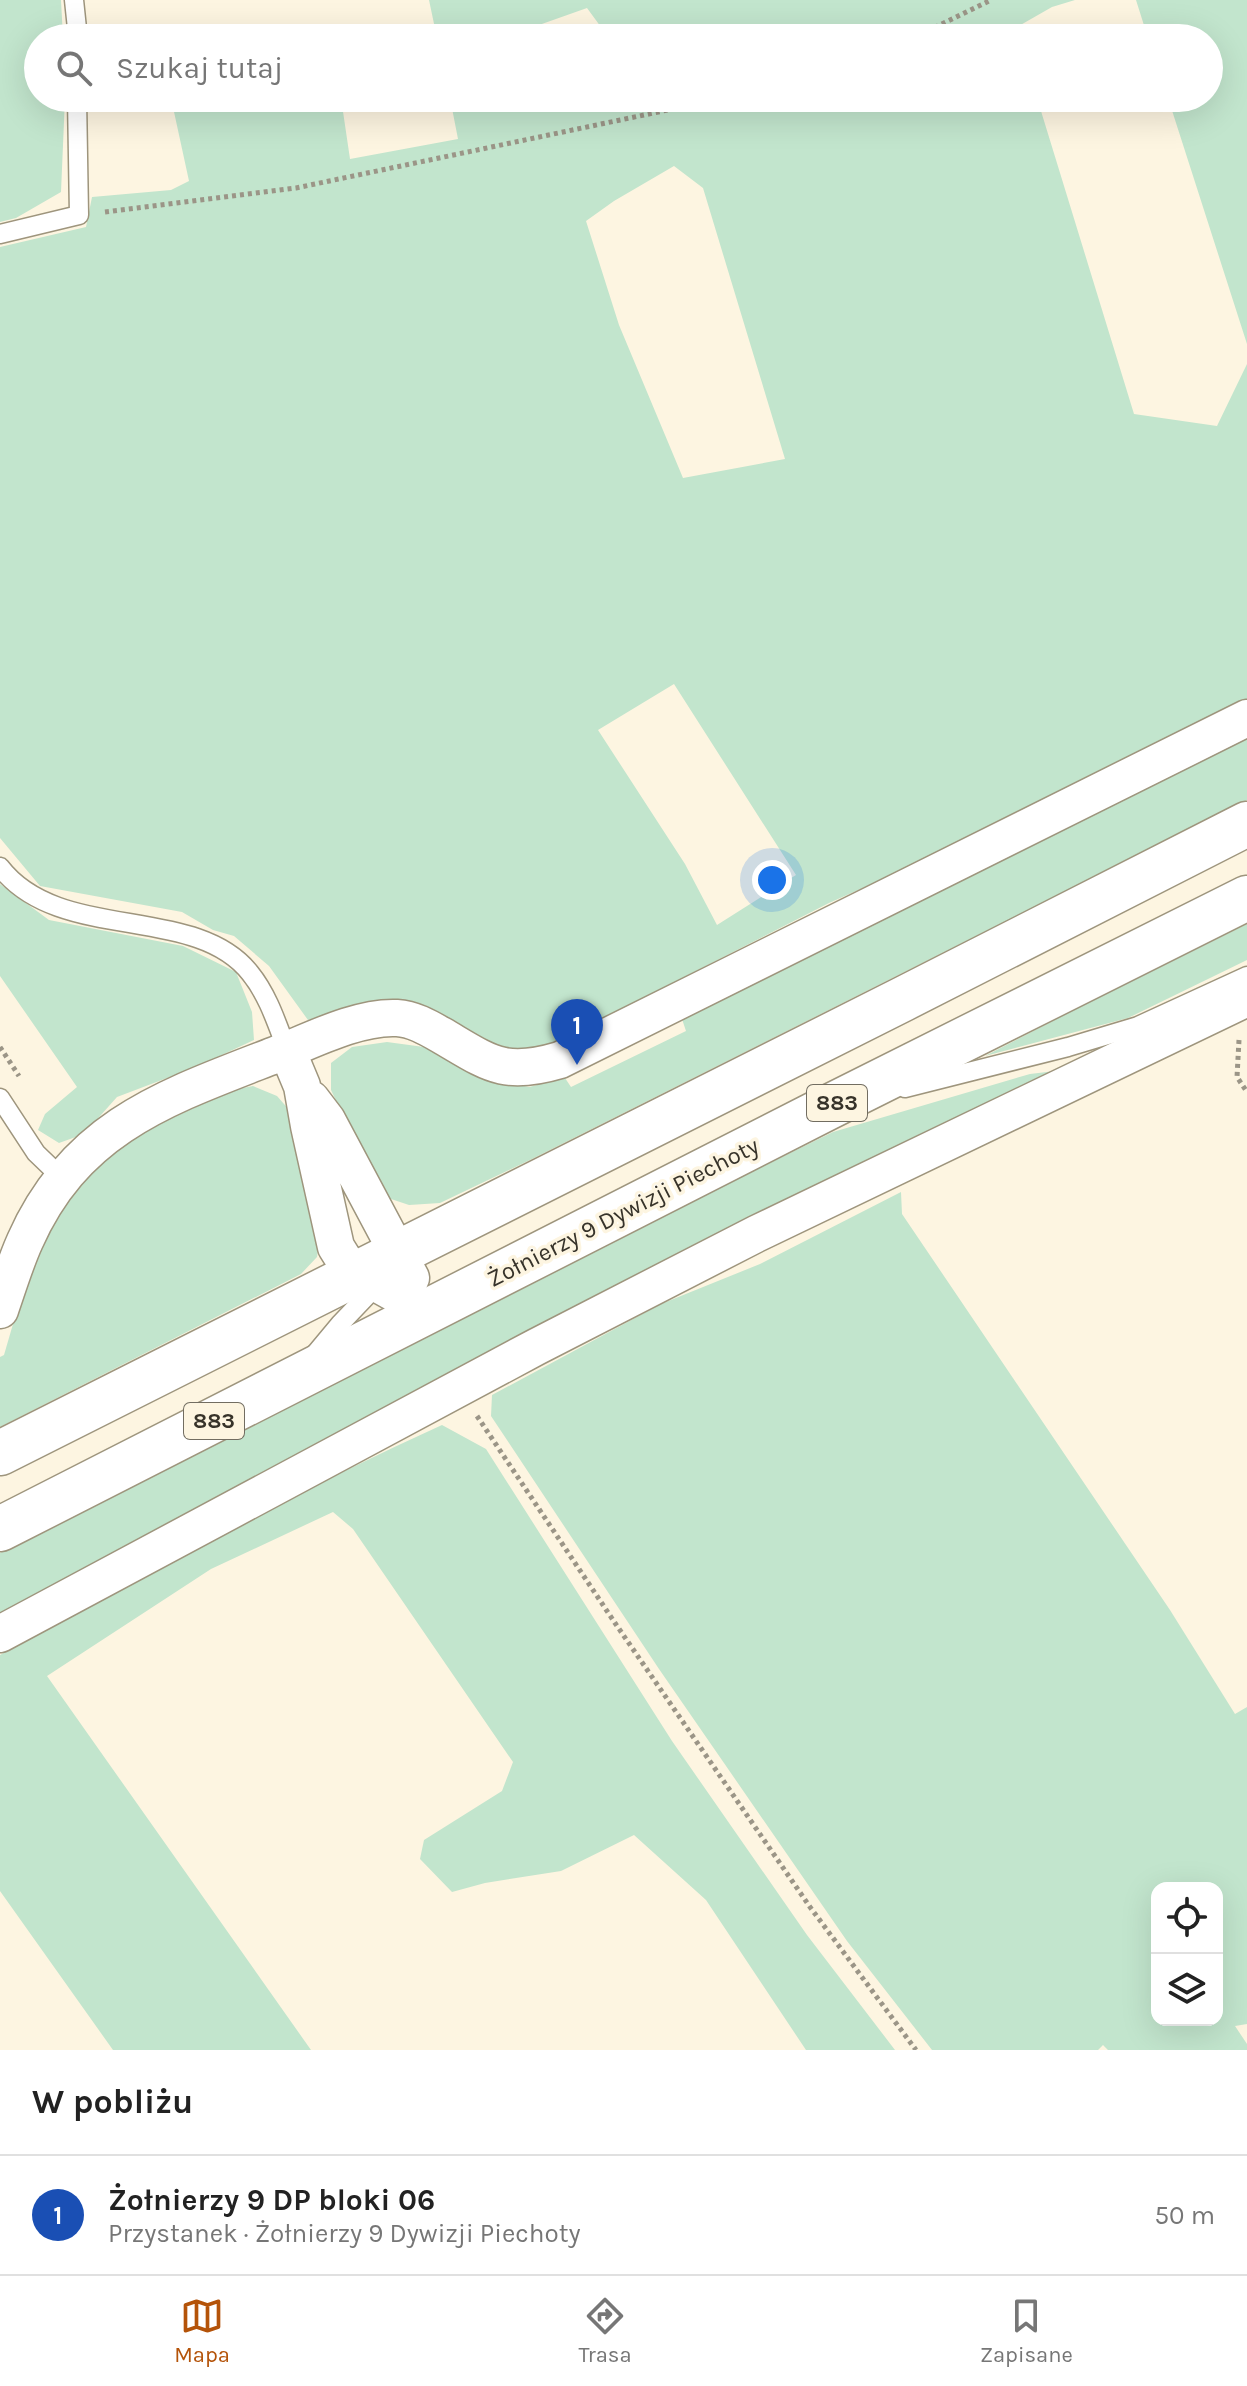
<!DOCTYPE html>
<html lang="pl">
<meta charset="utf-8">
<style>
body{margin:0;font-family:Karla,sans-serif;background:#f2f2f2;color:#222}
.controls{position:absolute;right:24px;bottom:24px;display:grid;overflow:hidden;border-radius:16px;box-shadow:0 8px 32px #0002}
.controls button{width:72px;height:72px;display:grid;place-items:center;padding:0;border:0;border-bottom:2px solid #e0e0e0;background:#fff;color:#222;font:40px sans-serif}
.you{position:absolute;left:772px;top:880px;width:28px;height:28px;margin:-20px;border:6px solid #fff;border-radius:50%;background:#1a73e8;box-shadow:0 0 0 12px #1a73e833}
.badge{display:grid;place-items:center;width:52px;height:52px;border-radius:50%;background:#b45309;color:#fff;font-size:26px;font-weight:700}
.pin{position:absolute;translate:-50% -66px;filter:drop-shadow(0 2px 4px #0008)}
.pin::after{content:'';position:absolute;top:42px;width:28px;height:24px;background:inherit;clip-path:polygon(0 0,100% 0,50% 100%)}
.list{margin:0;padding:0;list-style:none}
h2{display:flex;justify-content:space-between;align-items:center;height:104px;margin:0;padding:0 32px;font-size:34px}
h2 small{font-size:26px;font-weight:400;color:#767676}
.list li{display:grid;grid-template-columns:52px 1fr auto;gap:24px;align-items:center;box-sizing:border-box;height:120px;padding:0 32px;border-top:2px solid #e0e0e0}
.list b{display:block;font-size:30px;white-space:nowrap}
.list p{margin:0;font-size:26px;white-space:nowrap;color:#767676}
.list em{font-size:26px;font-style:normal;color:#767676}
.icon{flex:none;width:44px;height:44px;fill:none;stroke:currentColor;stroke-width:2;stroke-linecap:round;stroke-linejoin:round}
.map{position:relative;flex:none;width:1247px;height:2050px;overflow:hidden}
.search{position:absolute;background:#fff;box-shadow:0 8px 32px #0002;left:24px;right:24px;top:24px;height:88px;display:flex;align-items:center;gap:20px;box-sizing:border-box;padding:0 28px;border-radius:44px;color:#767676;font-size:30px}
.sheet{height:224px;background:#fff}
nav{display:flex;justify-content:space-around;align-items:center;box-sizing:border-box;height:112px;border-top:2px solid #e0e0e0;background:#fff;font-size:22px;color:#767676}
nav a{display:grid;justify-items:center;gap:4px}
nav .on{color:#b45309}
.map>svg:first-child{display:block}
</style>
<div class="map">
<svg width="1247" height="2050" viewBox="0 0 1247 2050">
<rect width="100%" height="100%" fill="#fdf5e1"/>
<path fill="#c2e5cd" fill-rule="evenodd" d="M 0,0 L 61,0 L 63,38 L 38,38 L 38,98 L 65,98 L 61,192 L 16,218 L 0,222 Z
M 429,0 L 1075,0 L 1052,7 L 1017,27 L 1020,38 L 609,38 L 587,8 L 539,25 L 542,38 L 437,38 Z
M 1136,0 L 1247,0 L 1247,344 L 1168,98 L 1209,98 L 1209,38 L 1148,38 Z
M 171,98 L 341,98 L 350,159 L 458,139 L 450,98 L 557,98 L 560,108 L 624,105 L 623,98 L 1037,98 L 1134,414 L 1217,426 L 1247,364 L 1247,699 L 928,859 L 829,903 L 547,1047 L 505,1051 L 432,1012 L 389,1000 L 308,1020 L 269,966 L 234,936 L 213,930 L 182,912 L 40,886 L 0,838 L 0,247 L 86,227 L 92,197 L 171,190 L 189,181 ZM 674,166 L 703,188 L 785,459 L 683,478 L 619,325 L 586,221 L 614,201 ZM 674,684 L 796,875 L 717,925 L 685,864 L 598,730 Z
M 1247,733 L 1247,800 L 532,1159 L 440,1203 L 409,1205 L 388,1198 L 369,1171 L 331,1090 L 331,1063 L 352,1047 L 387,1042 L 424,1047 L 487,1077 L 529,1087 L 565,1078 L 571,1087 L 686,1031 L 681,1016 Z
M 0,884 L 49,920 L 183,946 L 236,972 L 252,1012 L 254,1040 L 196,1067 L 117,1097 L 84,1134 L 59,1143 L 38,1130 L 45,1114 L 77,1087 L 0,976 Z
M 1247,924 L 1247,960 L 1128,1018 L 985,1056 L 1070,1012 Z
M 1080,1068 L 0,1618 L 0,1553 L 575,1258 L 833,1132 L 1030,1074 Z
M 253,1086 L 277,1096 L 291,1112 L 321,1230 L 317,1257 L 301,1274 L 0,1427 L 0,1357 L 4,1355 L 22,1293 L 52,1226 L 73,1192 L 102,1163 L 137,1134 L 233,1090 Z
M 901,1192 L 902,1214 L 1170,1610 L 1235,1714 L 1247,1707 L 1247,2024 L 1235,2026 L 1247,2044 L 1247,2050 L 1108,2050 L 1103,2045 L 1098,2050 L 932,2050 L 847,1941 L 659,1669 L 491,1416 L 492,1395 L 661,1304 L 760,1264 ZM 1157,1888 L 1217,1888 L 1217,2020 L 1157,2020 Z
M 442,1425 L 486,1449 L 672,1741 L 807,1935 L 895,2050 L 806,2050 L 706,1900 L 634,1835 L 561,1871 L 485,1883 L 452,1892 L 420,1859 L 424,1840 L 502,1791 L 513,1762 L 353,1529 L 333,1512 L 211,1569 L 47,1676 L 311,2050 L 113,2050 L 0,1891 L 0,1655 C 145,1574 290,1494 442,1425 Z"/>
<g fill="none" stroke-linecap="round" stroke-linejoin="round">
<defs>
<path id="lane" d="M 74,0 L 78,38
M 0,234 L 79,215 L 77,98
M 0,867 C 59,944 195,903 250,973 C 268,995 277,1024 287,1050
M 905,1088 L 1068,1047 L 1138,1026 L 1247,976
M 0,1098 L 36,1153 L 63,1179
M 315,1354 L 340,1324 L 381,1281"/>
<path id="street" d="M 287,1050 L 302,1086 L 309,1126 L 336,1247 L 346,1263 L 358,1273 L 428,1312
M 311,1099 L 327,1120 L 411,1278
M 0,1310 C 8,1287 15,1263 25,1241 C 76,1126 167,1097 275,1055 C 310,1041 358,1016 397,1018 C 413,1019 427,1027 441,1035 C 489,1063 503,1077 560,1060 L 1247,718
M 0,1634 L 536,1347 L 756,1234 L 1247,998"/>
<path id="highway" d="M 0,1453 L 903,999 L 1247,824
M 0,1529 L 827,1108 L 1247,898"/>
</defs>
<use href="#lane" stroke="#9e957d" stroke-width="21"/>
<use href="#street" stroke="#9e957d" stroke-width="39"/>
<use href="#highway" stroke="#9e957d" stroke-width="47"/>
<path stroke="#9b9587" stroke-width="5" stroke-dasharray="4 4" stroke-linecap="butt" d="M 913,38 L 991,0
M 105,212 L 296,188 L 725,98
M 1239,1040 L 1237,1077 L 1247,1092
M 0,1047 L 19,1076
M 477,1416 L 615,1623 L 810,1907 L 916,2050"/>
<use href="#lane" stroke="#fff" stroke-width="18"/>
<use href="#street" stroke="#fff" stroke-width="36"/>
<use href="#highway" stroke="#fff" stroke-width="44"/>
</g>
<g text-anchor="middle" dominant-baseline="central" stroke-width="7" stroke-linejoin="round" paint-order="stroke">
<g fill="#fdf5e1" stroke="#726d61" stroke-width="2">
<rect x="807" y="1085" width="60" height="36" rx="6"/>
<rect x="184" y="1403" width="60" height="36" rx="6"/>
</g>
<g font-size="22" font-weight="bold" fill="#37332a">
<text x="837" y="1103">883</text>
<text x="214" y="1421">883</text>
</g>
<g font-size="24" fill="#37332a" stroke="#fdf5e1">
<text transform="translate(623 1212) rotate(-27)">Żołnierzy 9 Dywizji Piechoty</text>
</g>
</g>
</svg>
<div class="controls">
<button><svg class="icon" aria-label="locate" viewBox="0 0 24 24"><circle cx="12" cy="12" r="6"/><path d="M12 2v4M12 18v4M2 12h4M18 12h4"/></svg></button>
<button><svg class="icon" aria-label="layers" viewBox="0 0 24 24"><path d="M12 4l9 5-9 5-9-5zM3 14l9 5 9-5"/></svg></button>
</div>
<div class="you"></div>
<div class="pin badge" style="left:577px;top:1065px;background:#1a4fb4">1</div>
<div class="search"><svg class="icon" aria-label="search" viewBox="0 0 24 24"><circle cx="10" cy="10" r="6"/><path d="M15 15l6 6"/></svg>Szukaj tutaj</div>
</div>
<section class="sheet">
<h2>W pobliżu<small></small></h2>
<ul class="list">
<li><span class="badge" style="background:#1a4fb4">1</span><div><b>Żołnierzy 9 DP bloki 06</b><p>Przystanek · Żołnierzy 9 Dywizji Piechoty</p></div><em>50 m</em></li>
</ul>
</section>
<nav>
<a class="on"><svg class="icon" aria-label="map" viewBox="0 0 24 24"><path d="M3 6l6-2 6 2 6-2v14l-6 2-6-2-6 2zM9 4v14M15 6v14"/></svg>Mapa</a>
<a><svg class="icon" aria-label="directions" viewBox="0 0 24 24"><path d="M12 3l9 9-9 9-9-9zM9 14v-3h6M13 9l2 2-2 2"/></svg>Trasa</a>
<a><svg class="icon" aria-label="saved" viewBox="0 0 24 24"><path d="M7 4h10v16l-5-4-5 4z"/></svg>Zapisane</a>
</nav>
